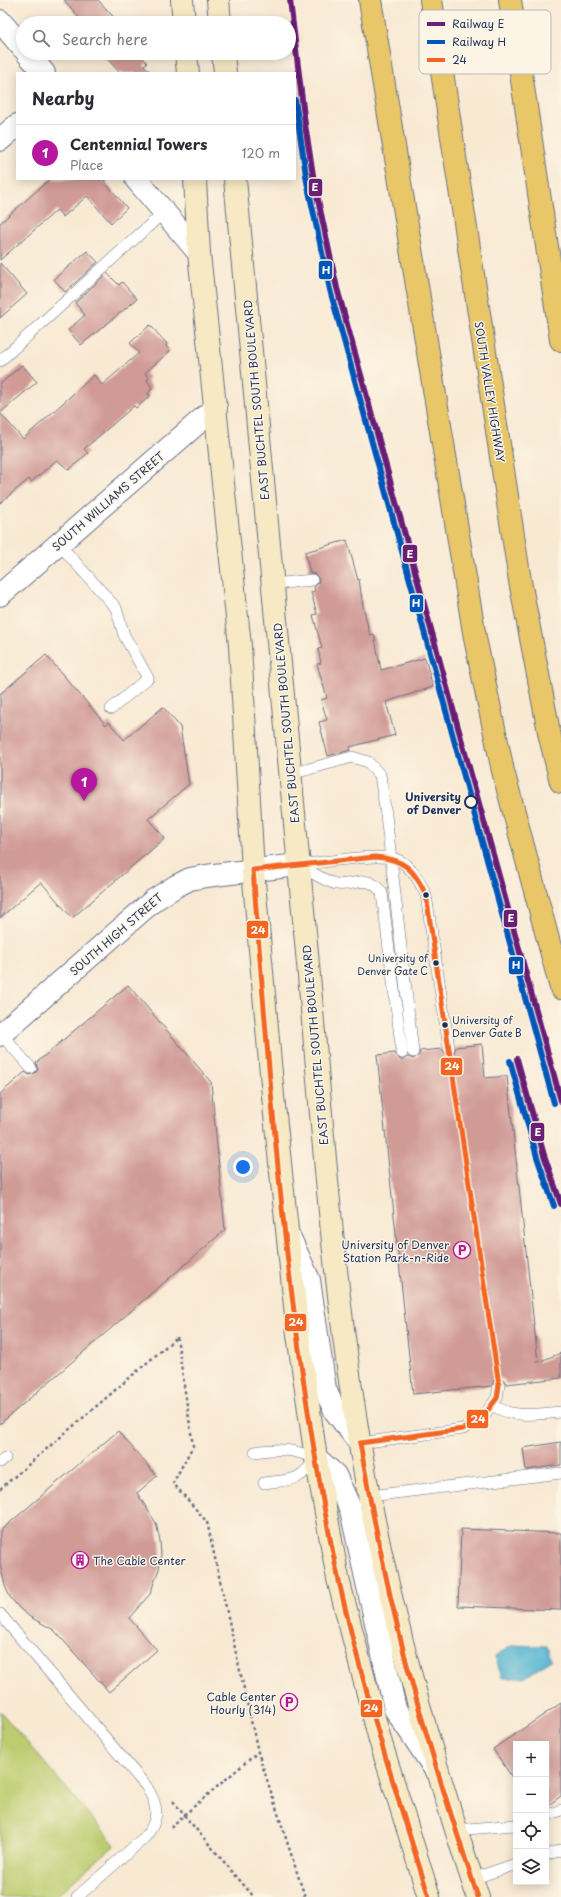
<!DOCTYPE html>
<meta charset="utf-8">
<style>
body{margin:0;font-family:"Playpen Sans",sans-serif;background:#f2f2f3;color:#2b2b33}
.controls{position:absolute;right:12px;bottom:12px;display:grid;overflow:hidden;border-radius:0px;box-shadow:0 2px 10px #0003}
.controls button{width:36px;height:36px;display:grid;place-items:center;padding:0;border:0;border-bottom:1px solid #e1e1e2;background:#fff;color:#2b2b33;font:20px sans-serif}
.you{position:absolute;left:243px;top:1167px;width:14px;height:14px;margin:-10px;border:3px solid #fff;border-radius:50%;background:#1a73e8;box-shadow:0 0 0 6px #1a73e833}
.badge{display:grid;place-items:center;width:26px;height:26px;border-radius:50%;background:#b5179e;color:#fff;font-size:13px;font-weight:700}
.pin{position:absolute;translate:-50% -33px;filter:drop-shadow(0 1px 2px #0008)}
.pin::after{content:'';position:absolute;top:21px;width:14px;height:12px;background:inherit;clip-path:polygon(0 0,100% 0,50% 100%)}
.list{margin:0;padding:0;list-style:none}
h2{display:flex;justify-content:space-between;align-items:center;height:52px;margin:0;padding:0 16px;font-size:17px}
h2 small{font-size:13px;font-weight:400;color:#7c7c81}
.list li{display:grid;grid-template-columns:26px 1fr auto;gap:12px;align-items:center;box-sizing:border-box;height:56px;padding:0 16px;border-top:1px solid #e1e1e2}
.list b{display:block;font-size:15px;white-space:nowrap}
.list p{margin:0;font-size:13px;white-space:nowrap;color:#7c7c81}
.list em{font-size:13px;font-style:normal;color:#7c7c81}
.icon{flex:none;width:22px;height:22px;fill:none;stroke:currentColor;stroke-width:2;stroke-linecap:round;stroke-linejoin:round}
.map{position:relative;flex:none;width:561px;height:1897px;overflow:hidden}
.search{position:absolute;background:#fff;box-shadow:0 2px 10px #0003;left:16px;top:16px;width:280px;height:44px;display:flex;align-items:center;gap:10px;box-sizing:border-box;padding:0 14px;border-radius:22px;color:#7c7c81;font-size:15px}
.panel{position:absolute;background:#fff;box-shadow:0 2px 10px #0003;left:16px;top:72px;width:280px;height:108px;border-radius:0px}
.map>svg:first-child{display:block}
</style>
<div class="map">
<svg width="561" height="1897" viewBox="0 0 561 1897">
<rect width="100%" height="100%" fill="#fcf5e5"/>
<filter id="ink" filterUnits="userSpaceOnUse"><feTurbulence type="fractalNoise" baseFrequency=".025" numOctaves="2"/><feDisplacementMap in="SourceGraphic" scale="8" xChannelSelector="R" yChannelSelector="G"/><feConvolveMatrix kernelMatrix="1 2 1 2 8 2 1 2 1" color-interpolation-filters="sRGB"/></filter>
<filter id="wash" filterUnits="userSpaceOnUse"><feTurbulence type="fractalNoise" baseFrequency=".012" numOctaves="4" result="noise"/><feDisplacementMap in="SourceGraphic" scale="16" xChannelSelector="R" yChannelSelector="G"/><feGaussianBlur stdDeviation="0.9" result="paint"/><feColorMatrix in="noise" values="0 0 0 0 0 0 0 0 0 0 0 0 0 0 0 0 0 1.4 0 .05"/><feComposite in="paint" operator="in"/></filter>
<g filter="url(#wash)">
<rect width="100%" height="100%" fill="#f8e9d3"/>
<path fill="#bccc6e" stroke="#6c7e66" d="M 0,1711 L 115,1845 L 55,1897 L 0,1897 Z"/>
<path fill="#53b4d1" stroke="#377298" d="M 513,1645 L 547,1646 L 551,1660 L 524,1678 L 502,1678 L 495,1656 Z"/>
<g id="blocks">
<path fill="#d09a95" d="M 64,0 L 98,0 L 119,23 L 84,23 Z
M 102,53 L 139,53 L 147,63 L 144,65 L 151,73 L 120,73 Z
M 50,179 L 107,179 L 104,181 L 127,208 L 111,223 L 87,196 L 63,217 L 57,210 L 0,260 L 0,223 Z
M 87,251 L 98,262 L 65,292 L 54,279 Z
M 0,263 L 27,294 L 0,318 Z
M 107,273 L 119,285 L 122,282 L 137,299 L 81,345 L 68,330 L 85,315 L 75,303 Z
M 150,325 L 167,344 L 166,346 L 170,351 L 145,373 L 149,378 L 147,380 L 152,388 L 148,394 L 150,396 L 136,408 L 134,406 L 84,449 L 88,453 L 69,470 L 57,460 L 31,482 L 29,479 L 0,503 L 0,384 L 22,365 L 37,382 L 0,413 L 23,439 L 94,375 L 102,385 L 139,353 L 130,343 Z
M 347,540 L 358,580 L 359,579 L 363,607 L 370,635 L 374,634 L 381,670 L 425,658 L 433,687 L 386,702 L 395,735 L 350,747 L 351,750 L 328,756 L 319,722 L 327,720 L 321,700 L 327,698 L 317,664 L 321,663 L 318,649 L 322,648 L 313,615 L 317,614 L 311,592 L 315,591 L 314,587 L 318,583 L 319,579 L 315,574 L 310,573 L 305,552 Z
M 46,655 L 106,725 L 109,722 L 124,740 L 163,707 L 180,727 L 189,784 L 148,819 L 165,838 L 72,918 L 41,882 L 0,918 L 0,694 Z
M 128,985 L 211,1082 L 225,1230 L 0,1424 L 0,1094 L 25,1072 L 29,1075 L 35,1073 L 38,1070 L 36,1063 Z
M 482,1044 L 485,1078 L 507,1076 L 538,1362 L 561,1353 L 561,1378 L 506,1384 L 504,1380 L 500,1378 L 494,1380 L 492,1386 L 413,1394 L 377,1055 L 395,1053 L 400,1060 L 403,1060 L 408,1057 L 413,1059 L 419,1055 L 420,1051 L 442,1049 L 444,1053 L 450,1055 L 454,1053 L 456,1047 Z
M 118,1431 L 157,1476 L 137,1493 L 156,1523 L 160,1541 L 161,1556 L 159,1569 L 150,1594 L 129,1618 L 157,1650 L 109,1692 L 54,1630 L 30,1617 L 19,1608 L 10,1597 L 5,1586 L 0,1564 L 0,1531 Z
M 561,1442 L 561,1465 L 526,1470 L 523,1448 Z
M 461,1529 L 561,1533 L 561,1610 L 458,1606 Z
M 561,1703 L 561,1796 L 546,1807 L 546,1744 L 516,1744 L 516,1783 L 493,1749 Z"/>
</g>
</g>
<g filter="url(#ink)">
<use href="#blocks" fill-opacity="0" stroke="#687087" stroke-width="1"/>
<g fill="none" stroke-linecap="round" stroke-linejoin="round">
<defs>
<path id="service" d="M 0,361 L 164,212
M 59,544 L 116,608 L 124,635 L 148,678 L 111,709
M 274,584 L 312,580
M 291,774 L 352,757 L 368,762 L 380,775 L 386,815 L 413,1052
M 298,865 C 321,863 383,851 400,861 C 413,869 420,882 426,895 L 449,1048
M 299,865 C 310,871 324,881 336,884 C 354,888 367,871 382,893 L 402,1053
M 1,1034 L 31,1068
M 493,1405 C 512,1419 539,1414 561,1412
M 360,1443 L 463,1429 L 485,1414 L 497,1398 L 499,1385
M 255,1452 C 280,1448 292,1449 316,1458 C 299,1483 292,1479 264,1483
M 0,1462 L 5,1458
M 370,1496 L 561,1473
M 0,1614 L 146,1786 C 159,1806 160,1820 144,1838 L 77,1897
M 546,1816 L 561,1810
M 456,1830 L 516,1825
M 546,1855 L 561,1850
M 472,1879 L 516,1864"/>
<path id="minor" d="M 0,21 L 23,48
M 27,53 L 44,73
M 0,140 L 17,125
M 136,179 L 199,253
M 0,595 L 216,407"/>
<path id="tertiary" d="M 0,1035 L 154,900 L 176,886 L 190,879 L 206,876 L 298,865
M 289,1236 L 309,1280 L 325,1389 L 335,1411 L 360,1443
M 316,1458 L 335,1475 L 351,1510 L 395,1709 L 435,1769"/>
<path id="secondary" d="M 182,0 L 184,23
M 218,0 L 220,23
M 186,53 L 188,73
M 223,53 L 225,73
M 195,179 L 199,253 L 240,646 L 253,870 L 273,1096 L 298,1335 L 316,1458 L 338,1579 L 380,1740 L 429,1897
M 235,179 C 258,423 280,667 303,910 C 320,1087 330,1265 359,1440 C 385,1596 428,1748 478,1897"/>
<path id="motorway" d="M 370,0 L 475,638 L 503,771 L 561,988
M 431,0 L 520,581 L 550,737 L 561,782
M 510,0 L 561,340"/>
</defs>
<use href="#service" stroke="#687087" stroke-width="12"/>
<use href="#minor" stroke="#687087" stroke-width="24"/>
<use href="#tertiary" stroke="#687087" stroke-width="24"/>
<use href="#secondary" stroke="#687087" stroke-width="24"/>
<use href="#motorway" stroke="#687087" stroke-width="24"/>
<path stroke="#687087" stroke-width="2.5" stroke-dasharray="3 3" stroke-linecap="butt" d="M 177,1337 L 193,1446 L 173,1483 L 207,1522 L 258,1752 L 305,1897
M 0,1489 L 177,1337
M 173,1801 L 184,1815 L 258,1752
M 171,1827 L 184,1815 L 254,1897"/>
<use href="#service" stroke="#fff" stroke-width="11"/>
<use href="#minor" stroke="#fff" stroke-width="22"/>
<use href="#tertiary" stroke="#fff" stroke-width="22"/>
<use href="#secondary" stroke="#f6e9c3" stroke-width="22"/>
<use href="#motorway" stroke="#e9c769" stroke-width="22"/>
<defs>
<path id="bus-1" d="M 429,1897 C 394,1787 359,1676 335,1563 C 288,1335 271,1102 253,870 L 375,857 C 404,859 414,869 426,895 L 499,1385 L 497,1398 L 485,1414 L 463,1429 L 360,1443 C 373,1518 388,1592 407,1665 C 428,1743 452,1820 478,1897"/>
</defs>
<use href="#bus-1" stroke="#fcf5e5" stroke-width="8"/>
<use href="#bus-1" stroke="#f26522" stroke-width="5"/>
<defs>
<path id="rail-1" d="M 290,0 L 305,124 L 314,181 L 337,288 L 561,1101
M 517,1059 L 544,1155 L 561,1204"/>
<path id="rail-2" d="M 295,100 L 307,182 L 330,290 L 554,1103
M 510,1061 L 537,1157 L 554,1206"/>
</defs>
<use href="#rail-1" stroke="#fcf5e5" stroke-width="9"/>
<use href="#rail-2" stroke="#fcf5e5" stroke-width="9"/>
<use href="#rail-1" stroke="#691f74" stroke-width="6"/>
<use href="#rail-2" stroke="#0055b8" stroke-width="6"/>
</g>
</g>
<defs>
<symbol id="parking-ring" viewBox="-11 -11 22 22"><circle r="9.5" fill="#fcf5e5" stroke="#b5179e" stroke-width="1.5"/><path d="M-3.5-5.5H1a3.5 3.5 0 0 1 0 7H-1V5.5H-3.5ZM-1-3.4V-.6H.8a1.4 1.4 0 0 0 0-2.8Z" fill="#b5179e"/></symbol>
<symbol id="building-ring" viewBox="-11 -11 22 22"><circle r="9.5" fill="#fcf5e5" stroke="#b5179e" stroke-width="1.5"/><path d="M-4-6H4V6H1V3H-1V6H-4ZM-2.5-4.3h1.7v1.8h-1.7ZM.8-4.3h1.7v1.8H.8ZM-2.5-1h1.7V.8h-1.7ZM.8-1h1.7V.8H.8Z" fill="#b5179e"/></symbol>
</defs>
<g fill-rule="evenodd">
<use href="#parking-ring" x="452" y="1240" width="20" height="20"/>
<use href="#building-ring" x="70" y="1550" width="20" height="20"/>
<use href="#parking-ring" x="279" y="1692" width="20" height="20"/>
</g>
<circle fill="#fcf5e5" stroke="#1b2f5e" stroke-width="2" cx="471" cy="802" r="6"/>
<g fill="#1b2f5e" stroke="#fcf5e5" stroke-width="1.5">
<circle cx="426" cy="895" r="3.5"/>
<circle cx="436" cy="963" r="3.5"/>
<circle cx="445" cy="1025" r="3.5"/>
</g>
<g text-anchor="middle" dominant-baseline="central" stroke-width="3" stroke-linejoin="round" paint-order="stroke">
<g font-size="10" fill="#1b2f5e" stroke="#fcf5e5" text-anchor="end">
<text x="428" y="957">University of<tspan x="428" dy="13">Denver Gate C</tspan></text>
<text x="452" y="1019" text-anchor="start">University of<tspan x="452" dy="13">Denver Gate B</tspan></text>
</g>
<g font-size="11" fill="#1b2f5e" stroke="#fcf5e5">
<text transform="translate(490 392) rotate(81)">SOUTH VALLEY HIGHWAY</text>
<text transform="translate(256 400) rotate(-95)">EAST BUCHTEL SOUTH BOULEVARD</text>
<text transform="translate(108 501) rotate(-41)">SOUTH WILLIAMS STREET</text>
<text transform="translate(286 723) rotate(-95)">EAST BUCHTEL SOUTH BOULEVARD</text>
<text transform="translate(116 934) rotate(-41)">SOUTH HIGH STREET</text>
<text transform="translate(315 1045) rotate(-95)">EAST BUCHTEL SOUTH BOULEVARD</text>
</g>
<g font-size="11" font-weight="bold" fill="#1b2f5e" stroke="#fcf5e5" text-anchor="end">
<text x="461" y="796">University<tspan x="461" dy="13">of Denver</tspan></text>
</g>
<g font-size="11" fill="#1b2f5e" stroke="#fcf5e5" text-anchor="end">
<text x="449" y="1244">University of Denver<tspan x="449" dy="13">Station Park-n-Ride</tspan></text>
<text x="93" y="1560" text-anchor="start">The Cable Center</text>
<text x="276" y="1696">Cable Center<tspan x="276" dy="13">Hourly (314)</tspan></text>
</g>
</g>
<rect x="419" y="10" width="132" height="64" rx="6" fill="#fcf5e5" stroke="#b8babc" stroke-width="1"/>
<rect x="427" y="22" width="18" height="4" fill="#691f74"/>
<rect x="427" y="40" width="18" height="4" fill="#0055b8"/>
<rect x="427" y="58" width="18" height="4" fill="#f26522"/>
<g font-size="11" fill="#1b2f5e">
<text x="452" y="28">Railway E</text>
<text x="452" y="46">Railway H</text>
<text x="452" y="64">24</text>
</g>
<g stroke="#fcf5e5" stroke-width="1.5">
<rect x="308" y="178" width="15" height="19" rx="4" fill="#691f74"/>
<rect x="318" y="260" width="15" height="20" rx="4" fill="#0055b8"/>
<rect x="402" y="544" width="16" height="19" rx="4" fill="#691f74"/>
<rect x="409" y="594" width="15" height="19" rx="4" fill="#0055b8"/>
<rect x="503" y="909" width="15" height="19" rx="4" fill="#691f74"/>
<rect x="246" y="920" width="23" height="19" rx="4" fill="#f26522"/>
<rect x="508" y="956" width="16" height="19" rx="4" fill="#0055b8"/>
<rect x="440" y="1057" width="23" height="19" rx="4" fill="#f26522"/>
<rect x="530" y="1122" width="15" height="20" rx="4" fill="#691f74"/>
<rect x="284" y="1313" width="23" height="19" rx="4" fill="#f26522"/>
<rect x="466" y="1409" width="23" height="20" rx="4" fill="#f26522"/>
<rect x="360" y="1699" width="23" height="19" rx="4" fill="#f26522"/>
</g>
<g font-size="11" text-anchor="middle" font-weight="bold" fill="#fff">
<text x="315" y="191">E</text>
<text x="326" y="274">H</text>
<text x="410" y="558">E</text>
<text x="416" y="607">H</text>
<text x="511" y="922">E</text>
<text x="258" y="934">24</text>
<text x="516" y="969">H</text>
<text x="452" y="1070">24</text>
<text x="538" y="1136">E</text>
<text x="296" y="1326">24</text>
<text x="478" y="1423">24</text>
<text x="371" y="1712">24</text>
</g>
</svg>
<div class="controls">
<button>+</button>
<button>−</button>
<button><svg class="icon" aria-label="locate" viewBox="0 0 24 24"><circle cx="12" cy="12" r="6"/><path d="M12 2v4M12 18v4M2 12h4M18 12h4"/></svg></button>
<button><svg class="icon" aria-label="layers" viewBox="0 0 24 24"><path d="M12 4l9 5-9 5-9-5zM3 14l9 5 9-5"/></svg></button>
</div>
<div class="you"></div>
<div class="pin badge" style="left:84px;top:801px">1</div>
<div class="search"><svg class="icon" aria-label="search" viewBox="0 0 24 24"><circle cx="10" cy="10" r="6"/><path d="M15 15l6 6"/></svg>Search here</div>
<section class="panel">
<h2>Nearby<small></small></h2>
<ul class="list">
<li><span class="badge">1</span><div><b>Centennial Towers</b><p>Place</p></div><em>120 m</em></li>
</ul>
</section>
</div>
